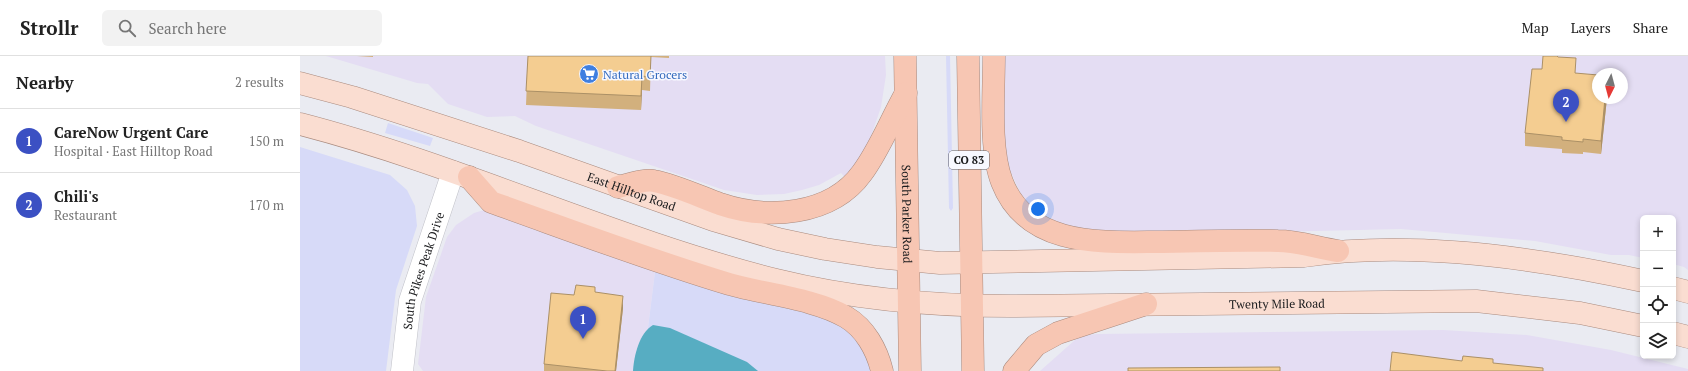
<!DOCTYPE html>
<meta charset="utf-8">
<style>
body{margin:0;font-family:"PT Serif",serif;background:#f2f2f2;color:#222}
.controls{position:absolute;right:12px;bottom:12px;display:grid;overflow:hidden;border-radius:6px;box-shadow:0 2px 6px #0003}
.controls button{width:36px;height:36px;display:grid;place-items:center;padding:0;border:0;border-bottom:1px solid #e0e0e0;background:#fff;color:#222;font:20px sans-serif}
.compass{position:absolute;left:1292px;top:12px;width:36px;height:36px;border-radius:50%;background:#fff;box-shadow:0 2px 6px #0003;rotate:186deg}
.you{position:absolute;left:738px;top:153px;width:14px;height:14px;margin:-10px;border:3px solid #fff;border-radius:50%;background:#1a73e8;box-shadow:0 0 0 6px #1a73e833}
.badge{display:grid;place-items:center;width:26px;height:26px;border-radius:50%;background:#3b50c3;color:#fff;font-size:13px;font-weight:700}
.pin{position:absolute;translate:-50% -33px;filter:drop-shadow(0 1px 2px #0008)}
.pin::after{content:'';position:absolute;top:21px;width:14px;height:12px;background:inherit;clip-path:polygon(0 0,100% 0,50% 100%)}
.list{margin:0;padding:0;list-style:none}
h2{display:flex;justify-content:space-between;align-items:center;height:52px;margin:0;padding:0 16px;font-size:17px}
h2 small{font-size:13px;font-weight:400;color:#767676}
.list li{display:grid;grid-template-columns:26px 1fr auto;gap:12px;align-items:center;box-sizing:border-box;height:64px;padding:0 16px;border-top:1px solid #e0e0e0}
.list b{display:block;font-size:15px;white-space:nowrap}
.list p{margin:0;font-size:13px;white-space:nowrap;color:#767676}
.list em{font-size:13px;font-style:normal;color:#767676}
.icon{flex:none;width:22px;height:22px;fill:none;stroke:currentColor;stroke-width:2;stroke-linecap:round;stroke-linejoin:round}
.map{position:relative;flex:none;width:1388px;height:315px;overflow:hidden}
header{display:flex;align-items:center;gap:24px;box-sizing:border-box;height:56px;padding:0 20px;background:#fff;border-bottom:1px solid #e0e0e0}
header strong{font-size:19px}
nav{display:flex;gap:22px;margin-inline-start:auto;font-size:14px}
.search{width:280px;height:36px;background:#f2f2f2;display:flex;align-items:center;gap:10px;box-sizing:border-box;padding:0 14px;border-radius:6px;color:#767676;font-size:15px}
main{display:flex}
aside{flex:1;background:#fff}
.map>svg:first-child{display:block}
</style>
<header>
<strong>Strollr</strong>
<div class="search"><svg class="icon" aria-label="search" viewBox="0 0 24 24"><circle cx="10" cy="10" r="6"/><path d="M15 15l6 6"/></svg>Search here</div>
<nav><a>Map</a><a>Layers</a><a>Share</a></nav>
</header>
<main>
<aside>
<h2>Nearby<small>2 results</small></h2>
<ul class="list">
<li><span class="badge">1</span><div><b>CareNow Urgent Care</b><p>Hospital · East Hilltop Road</p></div><em>150 m</em></li>
<li><span class="badge">2</span><div><b>Chili's</b><p>Restaurant</p></div><em>170 m</em></li>
</ul>
</aside>
<div class="map">
<svg width="1388" height="315" viewBox="0 0 1388 315">
<rect width="100%" height="100%" fill="#eaebf2"/>
<path fill="#e4ddf3" fill-rule="evenodd" d="M 26,0 L 585,0 L 586,19 L 581,51 L 568,89 L 546,122 L 541,117 L 519,129 L 502,134 L 484,138 L 457,139 L 424,134 L 236,70 L 215,60 L 187,61 L 148,48 L 128,28 L 117,27 Z
M 702,0 L 1388,0 L 1388,214 L 1384,211 L 1373,208 L 1373,162 L 1343,162 L 1343,202 L 1329,199 L 1311,199 L 1235,185 L 1101,173 L 973,176 L 791,176 L 759,167 L 732,151 L 721,138 L 705,104 ZM 1298,18 L 1322,18 L 1322,42 L 1298,42 Z
M 184,154 L 356,208 L 348,272 L 335,299 L 333,315 L 123,315 L 118,308 L 126,241 L 147,181 L 156,169 L 174,157 Z
M 1143,274 L 1227,279 L 1311,294 L 1388,313 L 1388,315 L 740,315 L 775,284 L 786,279 L 797,278 Z"/>
<path fill="#d7daf8" d="M 646,0 L 650,0 L 653,152 L 651,155 L 649,152 Z
M 88,67 L 133,82 L 130,90 L 85,77 Z
M 0,91 L 90,119 L 107,134 L 115,150 L 117,170 L 96,234 L 86,315 L 0,315 Z
M 356,208 L 534,264 L 562,287 L 572,315 L 333,315 L 335,299 L 348,272 Z"/>
<path fill="#57adc2" d="M 353,269 L 370,272 L 447,306 L 458,315 L 333,315 C 334,300 339,277 353,269 Z"/>
<g fill="none" stroke-linecap="round" stroke-linejoin="round">
<defs>
<g id="minor">
<path id="s1" d="M 102,315 L 110,245 L 153,116"/>
</g>
<g id="major">
<path id="s2" d="M 0,27 L 52,41 L 219,95 L 413,164 L 478,183 L 525,193 L 577,201 L 640,207 L 1004,200 C 1110,184 1238,202 1343,225"/>
<path id="s3" d="M 0,68 C 162,110 314,183 476,224 C 553,243 632,250 711,250 L 1176,245 L 1280,257 L 1343,270"/>
<path d="M 1373,232 L 1388,236"/>
<path d="M 1373,277 L 1388,281"/>
</g>
<g id="highway">
<path id="s4" d="M 605,0 L 610,315"/>
<path d="M 668,0 L 673,315"/>
<path d="M 694,0 C 694,37 689,93 702,126 C 728,193 805,186 863,186 C 901,185 940,184 978,185 C 998,185 1018,192 1038,195"/>
<path d="M 169,121 L 191,146 C 270,174 349,204 429,228 C 464,238 516,243 546,261 C 565,272 577,294 582,315"/>
<path d="M 318,131 C 328,129 344,123 354,125 C 372,128 401,141 420,148 C 467,164 531,160 562,117 C 580,93 591,63 606,37"/>
<path d="M 714,315 L 736,289 L 758,277 L 846,248"/>
</g>
</defs>
<use href="#minor" stroke="#c0c1c8" stroke-width="23"/>
<use href="#major" stroke="#a98a7e" stroke-width="23"/>
<use href="#highway" stroke="#a98a7e" stroke-width="23"/>
<use href="#minor" stroke="#fff" stroke-width="22"/>
<use href="#major" stroke="#faddd1" stroke-width="22"/>
<use href="#highway" stroke="#f7c6b3" stroke-width="22"/>
</g>
<path fill="#d2b07d" d="M 57,0 L 73,0 L 73,1 Z
M 228,0 L 369,0 L 369,2 L 351,1 L 350,35 L 342,34 L 341,54 L 226,49 Z
M 1276,17 L 1298,42 L 1307,42 L 1301,98 L 1283,96 L 1283,98 L 1262,97 L 1262,93 L 1225,90 L 1225,77 Z
M 295,236 L 323,252 L 316,315 L 244,315 L 244,308 L 274,239 Z"/>
<path fill="#ab9066" d="M 342,20 L 342,34 L 341,54 L 341,40 Z
M 1305,42 L 1307,42 L 1301,98 L 1301,85 Z
M 323,240 L 323,252 L 316,315 L 315,315 Z"/>
<path fill="#f4cd91" stroke="#ab9066" d="M 228,0 L 351,0 L 350,21 L 342,20 L 341,40 L 226,35 Z
M 1243,0 L 1257,0 L 1258,1 L 1276,2 L 1275,17 L 1298,19 L 1298,42 L 1305,42 L 1301,85 L 1283,83 L 1283,86 L 1262,84 L 1262,81 L 1225,77 L 1232,13 L 1242,13 Z
M 276,229 L 295,231 L 295,236 L 323,240 L 315,315 L 307,315 L 244,308 L 251,237 L 274,239 Z
M 1092,296 L 1162,305 L 1163,300 L 1193,303 L 1193,307 L 1243,312 L 1243,315 L 1090,315 Z
M 980,311 L 980,315 L 828,315 L 828,312 Z"/>
<defs>
<symbol id="supermarket-disc" viewBox="-11 -11 22 22"><circle r="9.5" fill="#3f7fe0" stroke="#f7f8ff"/><path d="M-6-5.5h2.5l.6 2H6L4.5 2H-2.5L-4.4-4H-6ZM-1.5 3.2a1.3 1.3 0 1 0 .1 0ZM3 3.2a1.3 1.3 0 1 0 .1 0Z" fill="#fff"/></symbol>
</defs>
<g fill-rule="evenodd">
<use href="#supermarket-disc" x="278" y="7" width="22" height="22"/>
</g>
<g text-anchor="middle" dominant-baseline="central" stroke-width="3" stroke-linejoin="round" paint-order="stroke">
<rect fill="#f7f8ff" stroke="#5c5d60" stroke-width="1" x="649" y="95" width="40" height="18" rx="3"/>
<g font-size="11" font-weight="bold" fill="#191a1c">
<text x="669" y="104">CO 83</text>
</g>
<g font-size="12" fill="#366cbe" stroke="#f7f8ff" text-anchor="start">
<text x="303" y="18">Natural Grocers</text>
</g>
<g font-size="12" fill="#191a1c" stroke="#f7f8ff">
<text stroke="none"><textPath href="#s2" startOffset="349">East Hilltop Road</textPath></text>
<text stroke="none"><textPath href="#s4" startOffset="158">South Parker Road</textPath></text>
<text stroke="none"><textPath href="#s1" startOffset="103">South Pikes Peak Drive</textPath></text>
<text stroke="none"><textPath href="#s3" startOffset="1004">Twenty Mile Road</textPath></text>
</g>
</g>
</svg>
<div class="controls">
<button>+</button>
<button>−</button>
<button><svg class="icon" aria-label="locate" viewBox="0 0 24 24"><circle cx="12" cy="12" r="6"/><path d="M12 2v4M12 18v4M2 12h4M18 12h4"/></svg></button>
<button><svg class="icon" aria-label="layers" viewBox="0 0 24 24"><path d="M12 4l9 5-9 5-9-5zM3 14l9 5 9-5"/></svg></button>
</div>
<svg class="compass" viewBox="-18 -18 36 36"><path d="M0-13l5 13h-10z" fill="#e53935"/><path d="M0 13l5-13h-10z" fill="#767676"/></svg>
<div class="you"></div>
<div class="pin badge" style="left:283px;top:283px">1</div>
<div class="pin badge" style="left:1266px;top:66px">2</div>
</div>
</main>
